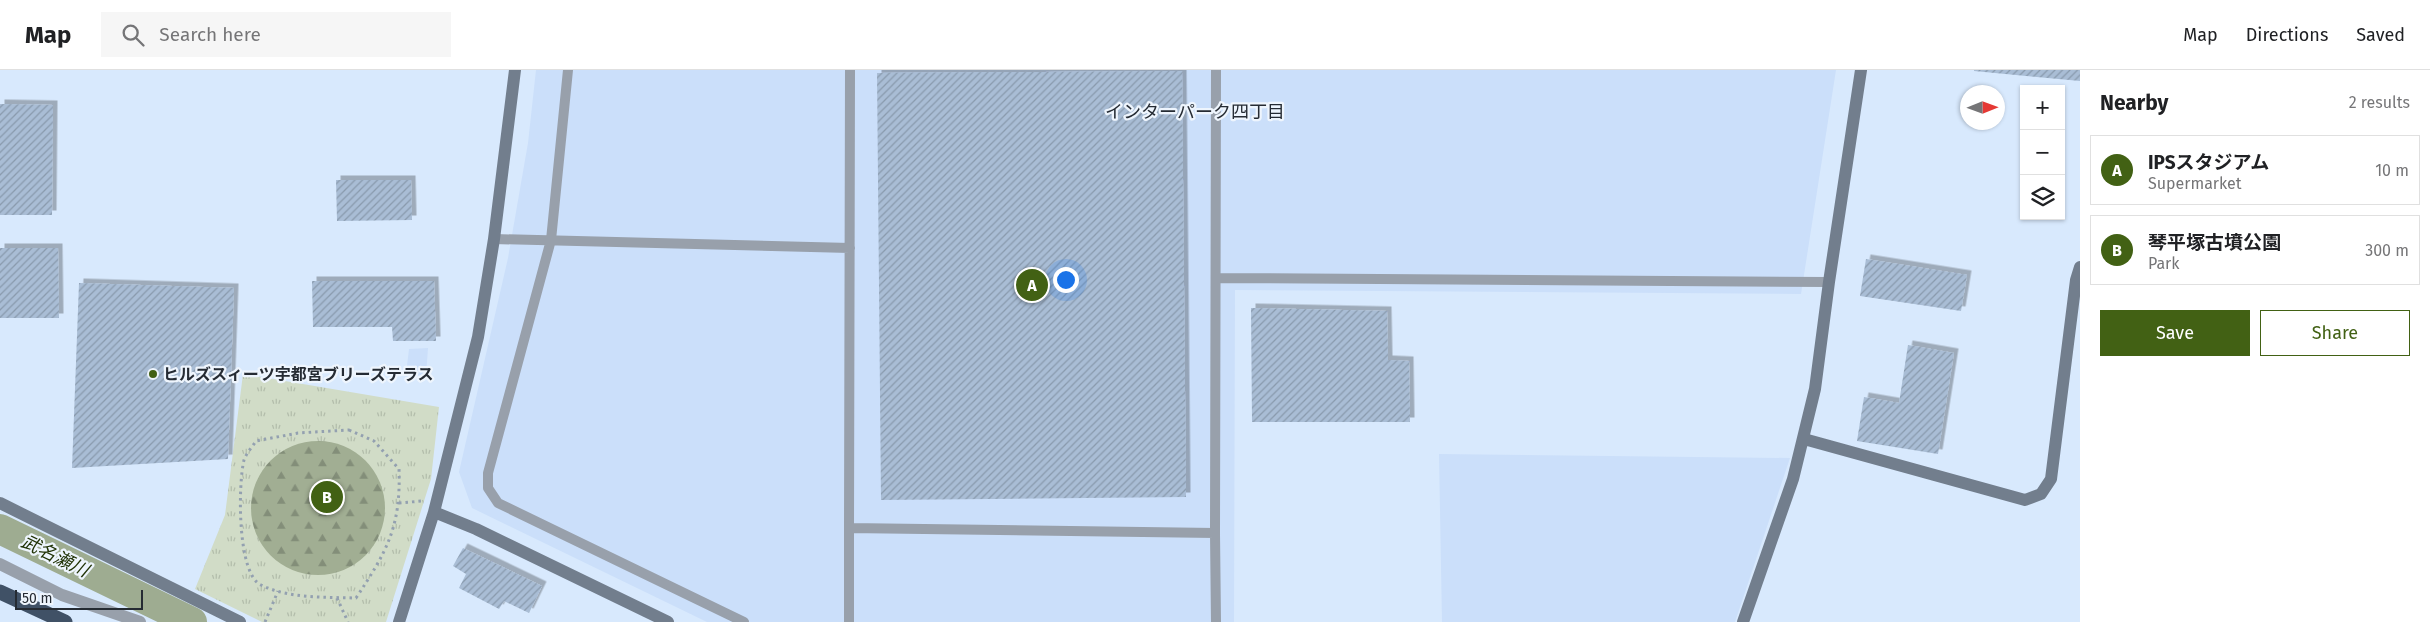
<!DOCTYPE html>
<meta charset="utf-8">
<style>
body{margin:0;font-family:"Fira Sans","Noto Sans JP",sans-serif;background:#f6f6f6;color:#202124}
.controls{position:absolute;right:15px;top:15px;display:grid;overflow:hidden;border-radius:0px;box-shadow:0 1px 4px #0004}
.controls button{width:45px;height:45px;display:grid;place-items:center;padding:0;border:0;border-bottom:1px solid #e0e0e0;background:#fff;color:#202124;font:25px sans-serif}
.compass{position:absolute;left:1960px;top:15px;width:45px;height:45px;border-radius:50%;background:#fff;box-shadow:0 1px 4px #0004;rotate:89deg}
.scale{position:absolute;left:15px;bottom:12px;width:128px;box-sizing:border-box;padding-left:5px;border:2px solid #252b33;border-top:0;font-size:14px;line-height:18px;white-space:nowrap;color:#252b33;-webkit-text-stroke:4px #eef5fd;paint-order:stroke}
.you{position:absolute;left:1065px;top:209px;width:18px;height:18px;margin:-12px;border:4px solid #fff;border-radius:50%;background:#1a73e8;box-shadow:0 0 0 8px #1a73e833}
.badge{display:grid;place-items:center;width:32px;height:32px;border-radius:50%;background:#426114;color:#fff;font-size:16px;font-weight:700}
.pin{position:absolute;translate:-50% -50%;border:2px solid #fff;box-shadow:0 1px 5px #0006}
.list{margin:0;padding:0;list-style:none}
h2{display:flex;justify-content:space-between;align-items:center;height:65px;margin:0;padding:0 20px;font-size:21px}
h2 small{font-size:16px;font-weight:400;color:#757577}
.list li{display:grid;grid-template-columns:32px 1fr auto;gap:15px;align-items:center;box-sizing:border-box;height:70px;margin:0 10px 10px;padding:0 10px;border:1px solid #e0e0e0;border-radius:0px}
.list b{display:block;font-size:19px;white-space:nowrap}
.list p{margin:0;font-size:16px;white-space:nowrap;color:#757577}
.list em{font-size:16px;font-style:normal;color:#757577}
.actions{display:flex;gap:10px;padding:15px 20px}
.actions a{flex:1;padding:11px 0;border:1px solid #426114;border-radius:0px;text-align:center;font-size:18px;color:#426114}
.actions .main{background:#426114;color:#fff}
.icon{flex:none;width:28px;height:28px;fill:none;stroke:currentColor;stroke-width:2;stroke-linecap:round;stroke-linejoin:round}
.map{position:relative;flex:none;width:2080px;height:552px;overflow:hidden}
header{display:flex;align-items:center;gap:30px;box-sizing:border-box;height:70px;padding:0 25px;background:#fff;border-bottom:1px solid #e0e0e0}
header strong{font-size:24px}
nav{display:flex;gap:28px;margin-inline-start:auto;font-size:18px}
.search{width:350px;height:45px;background:#f6f6f6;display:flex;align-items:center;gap:12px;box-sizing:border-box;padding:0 18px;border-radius:0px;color:#757577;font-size:19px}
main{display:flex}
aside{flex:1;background:#fff}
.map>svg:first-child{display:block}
</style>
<header>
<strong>Map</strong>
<div class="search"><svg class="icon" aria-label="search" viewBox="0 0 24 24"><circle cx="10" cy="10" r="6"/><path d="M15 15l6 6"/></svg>Search here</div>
<nav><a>Map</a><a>Directions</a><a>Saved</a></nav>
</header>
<main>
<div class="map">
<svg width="2080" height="552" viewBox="0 0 2080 552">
<defs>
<pattern id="grass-tufts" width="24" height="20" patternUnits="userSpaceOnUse" patternTransform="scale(1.25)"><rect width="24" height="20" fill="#d1dcc7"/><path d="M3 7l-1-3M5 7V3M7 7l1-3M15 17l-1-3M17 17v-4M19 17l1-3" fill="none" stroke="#b3bdab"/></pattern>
<pattern id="forest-firs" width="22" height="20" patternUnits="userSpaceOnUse" patternTransform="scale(1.25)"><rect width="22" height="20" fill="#a1ae93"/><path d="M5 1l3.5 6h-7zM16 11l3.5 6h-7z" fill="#838e79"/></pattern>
<pattern id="building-hatch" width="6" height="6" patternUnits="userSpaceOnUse" patternTransform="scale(1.25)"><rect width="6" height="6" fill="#a9bdd5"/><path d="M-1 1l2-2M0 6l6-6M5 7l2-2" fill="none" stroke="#899aad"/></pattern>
<filter id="shadow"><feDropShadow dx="4.5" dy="-4.5" stdDeviation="0" flood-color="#0004"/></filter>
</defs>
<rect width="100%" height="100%" fill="#d8e9fd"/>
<path fill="#cbdffa" d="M 536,0 L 1836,0 L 1801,224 L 1235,220 L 1234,552 L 707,552 L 472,438 L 459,402 L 508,188 L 528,73 Z
M 428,278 L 426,306 L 406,304 L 409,279 Z
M 1439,384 L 1790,388 L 1735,552 L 1442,552 Z"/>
<path fill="url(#grass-tufts)" d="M 243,304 L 439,337 L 431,409 L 386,552 L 262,552 L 195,519 L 225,445 Z"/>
<path fill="url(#forest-firs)" d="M251 438a67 67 0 1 1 134 0a67 67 0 1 1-134 0Z"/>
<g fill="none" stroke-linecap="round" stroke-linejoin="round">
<path stroke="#9eac91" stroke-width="30" d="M 0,459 L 192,552"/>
</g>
<path fill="url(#building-hatch)" filter="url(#shadow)" d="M 1974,0 L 2080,0 L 2080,11 L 1974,1 Z
M 1182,1 L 1186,427 L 881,430 L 877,3 Z
M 0,34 L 53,35 L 52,145 L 0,145 Z
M 336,110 L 411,110 L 412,150 L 337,151 Z
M 0,178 L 58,178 L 59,248 L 0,248 Z
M 1866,189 L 1967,205 L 1961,241 L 1860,226 Z
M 312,211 L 434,211 L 436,271 L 393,271 L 392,257 L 313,257 Z
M 79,213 L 234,218 L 228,389 L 72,398 Z
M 1251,238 L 1387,241 L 1388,290 L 1409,291 L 1410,352 L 1252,352 Z
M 1908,275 L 1954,283 L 1938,384 L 1857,371 L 1864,327 L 1899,333 Z
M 463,478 L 542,516 L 529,543 L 504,531 L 499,539 L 459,518 L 466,504 L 453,496 Z"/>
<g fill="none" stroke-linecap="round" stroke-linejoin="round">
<path stroke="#93a0b0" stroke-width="3" stroke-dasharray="2.5 4" stroke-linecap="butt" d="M 349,360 L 374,371 L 399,399 C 401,457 387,481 356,528 C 325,527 290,529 261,515 C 237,504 238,414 244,390 C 246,384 252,377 256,371 L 298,363 Z
M 399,433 L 422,431
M 337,528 L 348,552
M 265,552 L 278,521"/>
<path stroke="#98a0ab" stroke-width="10" d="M 568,0 L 551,170 L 488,403 L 488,418 L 498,433 L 744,552
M 850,0 L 849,458 L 1215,463 L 1216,0
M 494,169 L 850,178
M 1216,208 L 1829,212
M 1215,463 L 1216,552
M 849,552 L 849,458"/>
<path stroke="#98a0ab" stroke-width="12" d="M 0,494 L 62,525 L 140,552"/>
<path stroke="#727e8d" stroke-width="12" d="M 515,0 L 494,169 L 478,267 L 434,442 L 476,459 L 668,552
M 1804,369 L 2025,430 L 2041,424 L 2051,409 L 2076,210 L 2080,197
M 0,433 L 240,552
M 399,552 L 434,442
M 1743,552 L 1793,409 L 1815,319 L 1829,212 L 1861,0"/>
<path stroke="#405166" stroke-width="15" d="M 0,522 L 65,552"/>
</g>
<circle fill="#426114" stroke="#eef5fd" stroke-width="2" cx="153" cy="304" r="5"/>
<g text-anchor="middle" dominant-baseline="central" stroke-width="4.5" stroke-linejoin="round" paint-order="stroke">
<g font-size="16" font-weight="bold" fill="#252b33" stroke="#eef5fd" text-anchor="start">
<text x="163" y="304">ヒルズスィーツ宇都宮ブリーズテラス</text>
</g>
<g font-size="18" fill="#252b33" stroke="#eef5fd">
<text x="1195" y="42">インターパーク四丁目</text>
</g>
<g font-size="18" font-style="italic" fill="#213306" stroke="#eef5fd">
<text transform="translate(55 486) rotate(26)">武名瀬川</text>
</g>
</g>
</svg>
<div class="controls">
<button>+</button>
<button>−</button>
<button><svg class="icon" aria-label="layers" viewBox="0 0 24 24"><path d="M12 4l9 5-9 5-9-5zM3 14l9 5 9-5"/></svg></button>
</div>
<svg class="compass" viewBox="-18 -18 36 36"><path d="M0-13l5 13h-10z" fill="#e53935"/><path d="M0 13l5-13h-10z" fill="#757577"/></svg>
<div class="scale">50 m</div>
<div class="you"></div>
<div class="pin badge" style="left:1032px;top:215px">A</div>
<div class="pin badge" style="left:327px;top:427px">B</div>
</div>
<aside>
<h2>Nearby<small>2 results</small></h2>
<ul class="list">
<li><span class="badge">A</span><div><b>IPSスタジアム</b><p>Supermarket</p></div><em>10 m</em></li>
<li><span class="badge">B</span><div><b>琴平塚古墳公園</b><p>Park</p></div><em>300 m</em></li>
</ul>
<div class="actions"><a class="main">Save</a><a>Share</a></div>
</aside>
</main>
